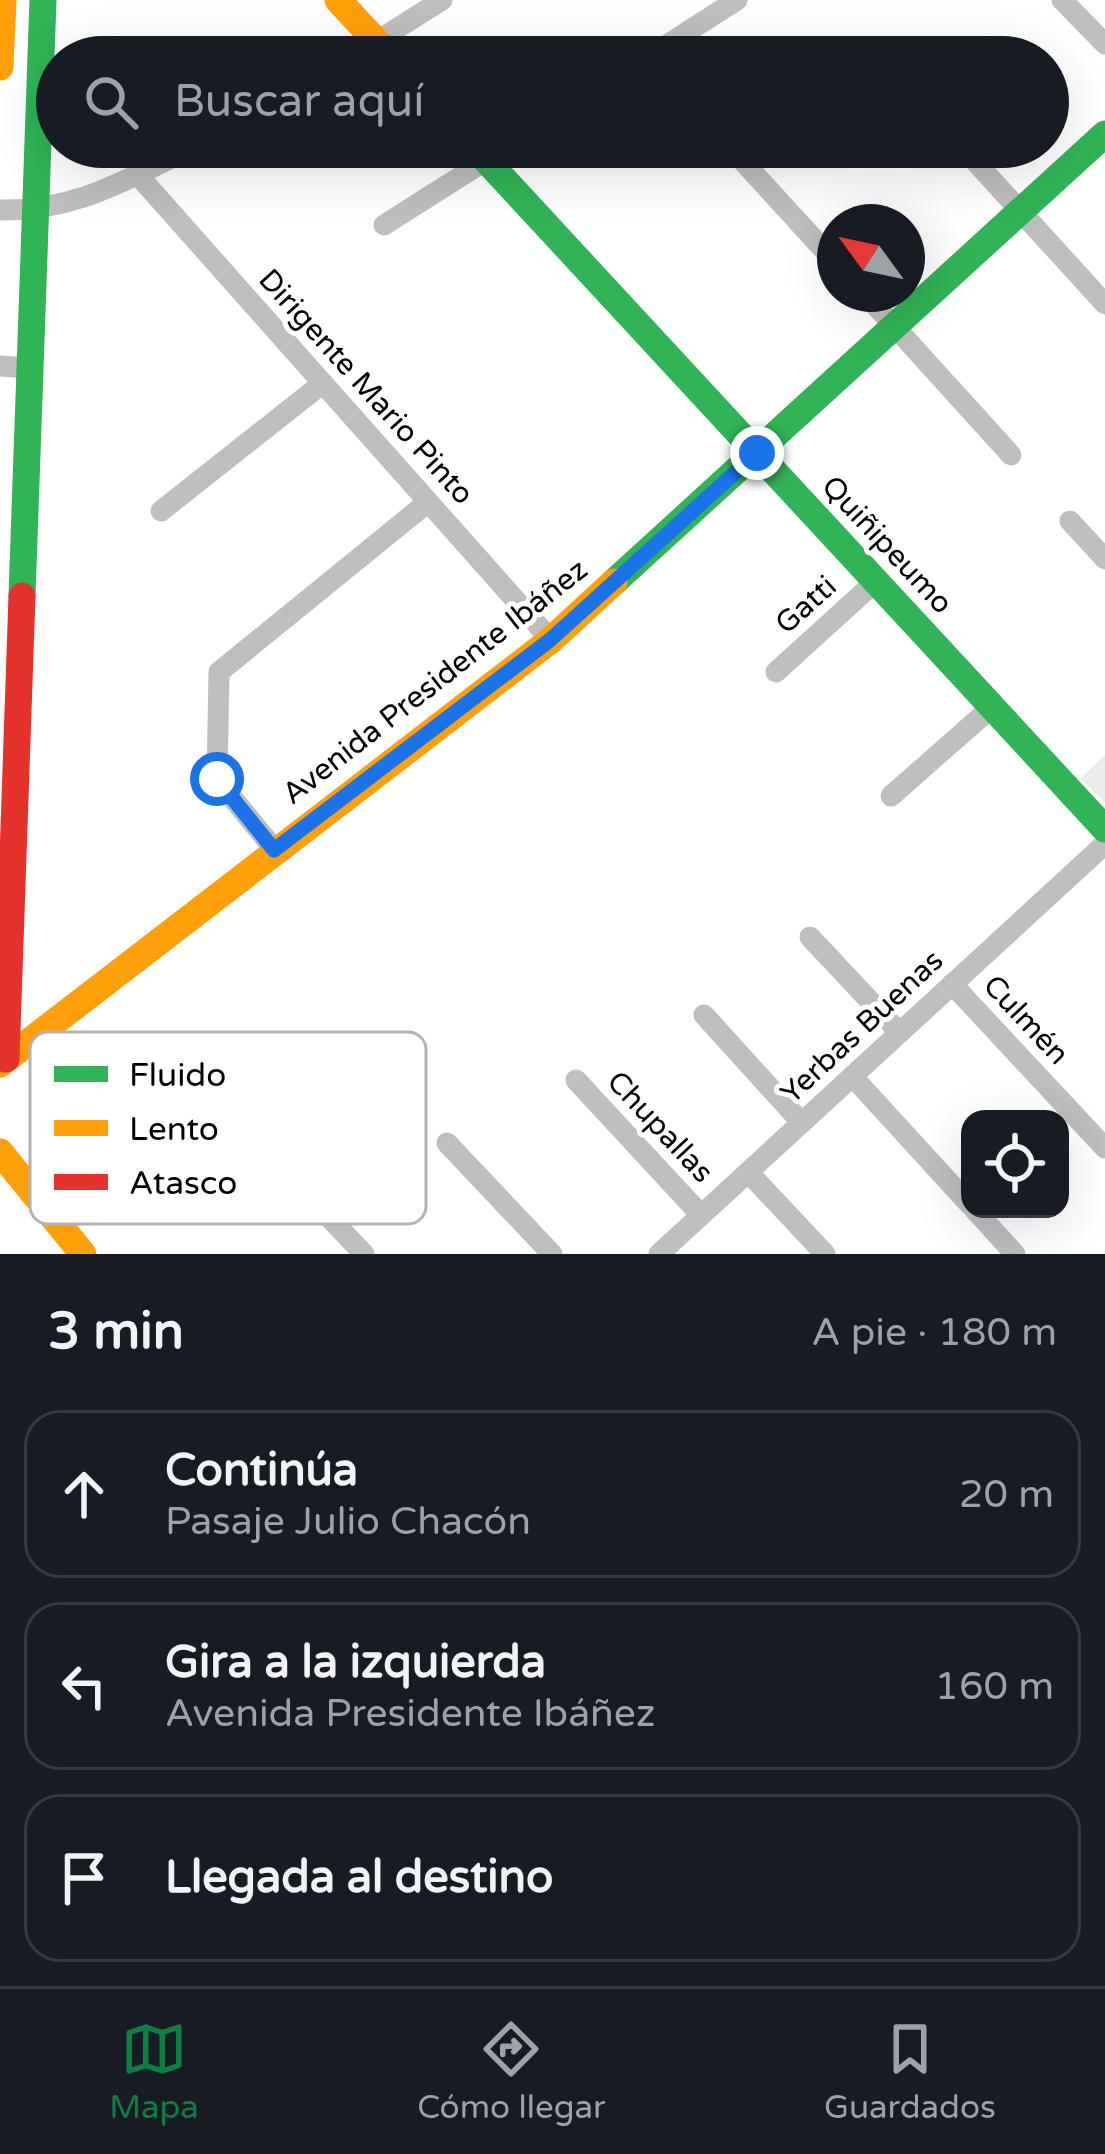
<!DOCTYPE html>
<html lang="es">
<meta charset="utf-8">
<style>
body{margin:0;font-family:"Varela Round",sans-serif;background:#242831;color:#f1f3f6}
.controls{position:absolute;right:36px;bottom:36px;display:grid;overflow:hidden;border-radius:24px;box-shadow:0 12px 48px #0002}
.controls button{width:108px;height:108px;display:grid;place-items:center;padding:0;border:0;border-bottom:3px solid #363941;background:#171b24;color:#f1f3f6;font:60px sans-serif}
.compass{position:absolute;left:817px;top:204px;width:108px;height:108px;border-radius:50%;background:#171b24;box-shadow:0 12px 48px #0002;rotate:303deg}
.stop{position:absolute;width:36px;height:36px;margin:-27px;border:9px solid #1a73e8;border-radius:50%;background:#fff}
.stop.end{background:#1a73e8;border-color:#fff;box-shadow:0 3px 12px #0008}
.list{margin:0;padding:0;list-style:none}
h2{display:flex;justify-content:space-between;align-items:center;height:156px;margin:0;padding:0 48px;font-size:51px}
h2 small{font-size:39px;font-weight:400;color:#9ea1a6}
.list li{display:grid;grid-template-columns:78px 1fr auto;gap:36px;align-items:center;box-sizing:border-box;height:168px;margin:0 24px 24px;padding:0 24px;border:3px solid #363941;border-radius:36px}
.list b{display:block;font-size:45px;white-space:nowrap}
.list p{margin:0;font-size:39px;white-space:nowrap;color:#9ea1a6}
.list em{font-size:39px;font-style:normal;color:#9ea1a6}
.icon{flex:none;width:66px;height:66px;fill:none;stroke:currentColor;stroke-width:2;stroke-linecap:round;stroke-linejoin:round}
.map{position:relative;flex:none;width:1105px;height:1254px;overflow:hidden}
.search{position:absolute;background:#171b24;box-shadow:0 12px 48px #0002;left:36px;right:36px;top:36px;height:132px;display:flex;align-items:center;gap:30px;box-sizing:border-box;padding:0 42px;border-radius:66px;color:#9ea1a6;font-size:45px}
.sheet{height:732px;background:#171b24}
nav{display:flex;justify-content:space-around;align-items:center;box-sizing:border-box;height:168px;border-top:3px solid #363941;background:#171b24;font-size:33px;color:#9ea1a6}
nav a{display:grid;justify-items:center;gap:6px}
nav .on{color:#0b8043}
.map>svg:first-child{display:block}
</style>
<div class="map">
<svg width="1105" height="1254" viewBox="0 0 1105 1254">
<rect width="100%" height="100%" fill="#fff"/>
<path fill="#ebebeb" d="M 1105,755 L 1105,803 L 1081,778 Z"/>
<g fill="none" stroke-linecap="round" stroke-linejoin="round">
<path stroke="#bebebe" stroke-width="21" d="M 1062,0 L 1105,44
M 352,57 L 442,0
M 648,57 L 737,0
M 962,147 L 1105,304
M 738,156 L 835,262
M 137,174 L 551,640
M 0,210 C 78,211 126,179 194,147
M 384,225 L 507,147
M 865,294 L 1011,455
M 0,366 L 30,368
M 161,511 L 323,383
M 1070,521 L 1105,559
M 776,672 L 875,582
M 891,796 L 992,707
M 275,850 L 217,779 L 219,672 L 428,502
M 810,937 L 900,1033
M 952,984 L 1105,1148
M 704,1015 L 802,1123
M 852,1076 L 970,1205
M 576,1080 L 701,1215
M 447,1143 L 552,1254
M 748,1172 L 825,1254
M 974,1209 L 1015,1254
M 322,1210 L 364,1254
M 659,1254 L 1105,844"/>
<path stroke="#30b455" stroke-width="27" d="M 474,147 L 1105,829
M 614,582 L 1105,134
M 22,596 L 43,0"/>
<path stroke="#ff9f0a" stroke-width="27" d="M 338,0 L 391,57
M 0,67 L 3,0
M 0,1064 L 551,640 L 614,582
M 0,1152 L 83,1254"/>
<path stroke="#e5322d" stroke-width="27" d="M 6,1059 L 22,596"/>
</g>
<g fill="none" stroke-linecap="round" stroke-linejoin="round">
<path stroke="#1a73e8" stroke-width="15" d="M 217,779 L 274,850 L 550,640 L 757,453"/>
</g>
<g text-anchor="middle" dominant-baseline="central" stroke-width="10" stroke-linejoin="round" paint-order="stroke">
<g font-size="30" fill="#000" stroke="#fff">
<text transform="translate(366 387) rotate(48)">Dirigente Mario Pinto</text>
<text transform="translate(887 545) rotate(47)">Quiñipeumo</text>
<text transform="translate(806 605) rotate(-42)">Gatti</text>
<text transform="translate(435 682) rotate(-38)">Avenida Presidente Ibáñez</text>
<text transform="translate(1026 1020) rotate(47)">Culmén</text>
<text transform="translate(862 1027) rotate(-43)">Yerbas Buenas</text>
<text transform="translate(660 1127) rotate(47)">Chupallas</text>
</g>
</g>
<rect x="30" y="1032" width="396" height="192" rx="18" fill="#fff" stroke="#b2b2b2" stroke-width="3"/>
<rect x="54" y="1066" width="54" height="16" fill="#30b455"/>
<rect x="54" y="1120" width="54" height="16" fill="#ff9f0a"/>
<rect x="54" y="1174" width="54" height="16" fill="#e5322d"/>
<g font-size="33" fill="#000">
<text x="129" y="1086">Fluido</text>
<text x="129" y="1140">Lento</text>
<text x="129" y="1194">Atasco</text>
</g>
</svg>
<div class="controls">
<button><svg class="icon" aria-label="locate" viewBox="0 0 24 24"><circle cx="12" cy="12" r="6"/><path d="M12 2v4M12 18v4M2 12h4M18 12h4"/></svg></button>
</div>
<svg class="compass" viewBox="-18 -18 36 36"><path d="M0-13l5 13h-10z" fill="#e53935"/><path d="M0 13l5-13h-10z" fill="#9ea1a6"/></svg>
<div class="stop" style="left:217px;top:779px"></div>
<div class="stop end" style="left:757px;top:453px"></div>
<div class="search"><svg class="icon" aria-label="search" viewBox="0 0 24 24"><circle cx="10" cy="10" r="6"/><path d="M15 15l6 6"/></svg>Buscar aquí</div>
</div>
<section class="sheet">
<h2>3 min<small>A pie · 180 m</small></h2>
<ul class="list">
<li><svg class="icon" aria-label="ahead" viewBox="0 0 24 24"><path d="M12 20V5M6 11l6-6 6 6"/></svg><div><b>Continúa</b><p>Pasaje Julio Chacón</p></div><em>20 m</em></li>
<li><svg class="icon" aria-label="left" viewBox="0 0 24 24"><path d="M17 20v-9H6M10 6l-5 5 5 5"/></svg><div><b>Gira a la izquierda</b><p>Avenida Presidente Ibáñez</p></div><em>160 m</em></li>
<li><svg class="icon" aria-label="arrive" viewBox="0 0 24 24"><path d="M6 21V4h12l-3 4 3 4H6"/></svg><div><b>Llegada al destino</b></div></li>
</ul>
</section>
<nav>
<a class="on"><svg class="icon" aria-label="map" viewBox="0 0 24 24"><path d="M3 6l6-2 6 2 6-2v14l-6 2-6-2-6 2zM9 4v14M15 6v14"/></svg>Mapa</a>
<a><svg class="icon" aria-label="directions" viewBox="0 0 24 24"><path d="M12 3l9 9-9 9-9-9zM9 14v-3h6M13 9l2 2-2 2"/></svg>Cómo llegar</a>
<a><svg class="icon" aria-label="saved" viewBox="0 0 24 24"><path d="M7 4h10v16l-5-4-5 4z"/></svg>Guardados</a>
</nav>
